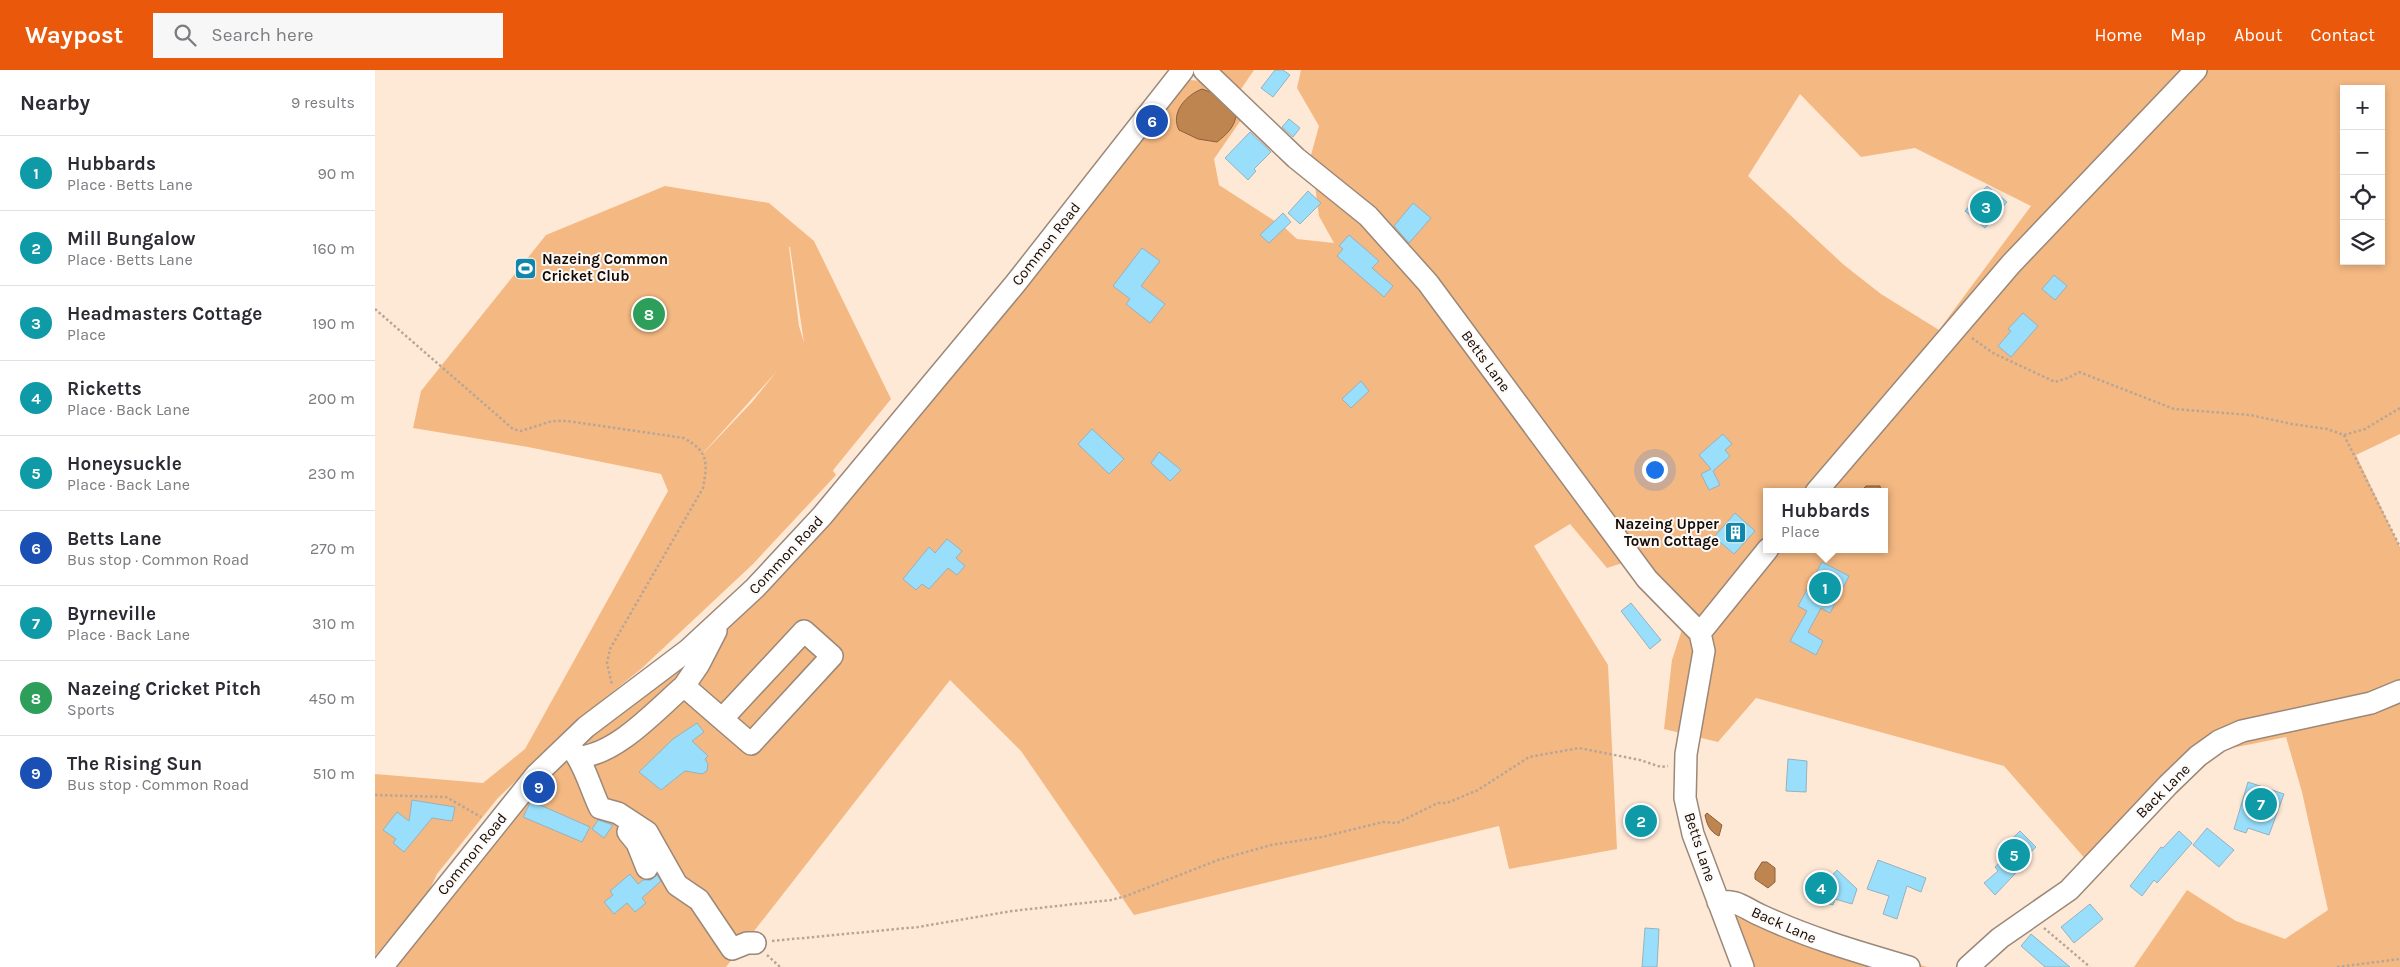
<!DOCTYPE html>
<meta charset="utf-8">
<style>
body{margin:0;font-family:Karla,sans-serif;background:#f7f7f7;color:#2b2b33}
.controls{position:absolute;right:15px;top:15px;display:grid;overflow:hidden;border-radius:0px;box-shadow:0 2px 8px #0003}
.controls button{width:45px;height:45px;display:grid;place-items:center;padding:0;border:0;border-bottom:1px solid #e1e1e2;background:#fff;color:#2b2b33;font:25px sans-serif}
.you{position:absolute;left:1279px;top:399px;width:18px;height:18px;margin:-12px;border:4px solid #fff;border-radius:50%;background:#1a73e8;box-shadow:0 0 0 8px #1a73e833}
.badge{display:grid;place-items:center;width:32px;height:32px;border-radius:50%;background:#ea580c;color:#fff;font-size:16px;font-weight:700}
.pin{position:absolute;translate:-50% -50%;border:2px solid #fff;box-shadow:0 1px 5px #0006}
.popup{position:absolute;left:1388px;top:418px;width:125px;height:65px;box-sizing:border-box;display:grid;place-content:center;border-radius:0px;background:#fff;filter:drop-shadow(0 1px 4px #0005);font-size:16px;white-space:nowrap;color:#7c7c81}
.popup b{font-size:19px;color:#2b2b33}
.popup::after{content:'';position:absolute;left:50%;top:100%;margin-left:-10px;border:10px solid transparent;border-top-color:#fff}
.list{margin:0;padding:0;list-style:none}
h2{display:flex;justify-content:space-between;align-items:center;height:65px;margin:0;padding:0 20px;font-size:21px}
h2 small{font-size:16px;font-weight:400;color:#7c7c81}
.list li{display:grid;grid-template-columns:32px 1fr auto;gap:15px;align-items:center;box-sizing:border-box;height:75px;padding:0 20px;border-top:1px solid #e1e1e2}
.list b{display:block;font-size:19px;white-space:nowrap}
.list p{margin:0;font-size:16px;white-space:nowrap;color:#7c7c81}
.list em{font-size:16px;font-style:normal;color:#7c7c81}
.icon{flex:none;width:28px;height:28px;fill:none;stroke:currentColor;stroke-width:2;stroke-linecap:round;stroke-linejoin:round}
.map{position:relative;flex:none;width:2025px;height:897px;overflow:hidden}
header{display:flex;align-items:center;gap:30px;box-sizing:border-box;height:70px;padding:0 25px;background:#ea580c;color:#fff}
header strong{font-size:24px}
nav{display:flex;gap:28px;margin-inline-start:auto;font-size:18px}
.search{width:350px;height:45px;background:#f7f7f7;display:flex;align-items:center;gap:12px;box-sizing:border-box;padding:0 18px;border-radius:0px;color:#7c7c81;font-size:19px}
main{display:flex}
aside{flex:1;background:#fff}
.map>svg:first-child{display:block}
</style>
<header>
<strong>Waypost</strong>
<div class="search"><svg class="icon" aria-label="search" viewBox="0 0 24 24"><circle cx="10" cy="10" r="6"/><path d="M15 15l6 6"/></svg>Search here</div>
<nav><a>Home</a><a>Map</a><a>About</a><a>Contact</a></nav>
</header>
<main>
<aside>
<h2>Nearby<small>9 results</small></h2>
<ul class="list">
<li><span class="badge" style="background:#0f9aa8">1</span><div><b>Hubbards</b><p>Place · Betts Lane</p></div><em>90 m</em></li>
<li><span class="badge" style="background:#0f9aa8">2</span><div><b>Mill Bungalow</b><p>Place · Betts Lane</p></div><em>160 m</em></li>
<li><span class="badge" style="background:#0f9aa8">3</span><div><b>Headmasters Cottage</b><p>Place</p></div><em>190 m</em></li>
<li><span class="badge" style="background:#0f9aa8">4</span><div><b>Ricketts</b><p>Place · Back Lane</p></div><em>200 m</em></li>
<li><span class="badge" style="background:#0f9aa8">5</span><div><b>Honeysuckle</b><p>Place · Back Lane</p></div><em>230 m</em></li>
<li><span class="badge" style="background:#1a4fb4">6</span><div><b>Betts Lane</b><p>Bus stop · Common Road</p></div><em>270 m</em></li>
<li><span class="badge" style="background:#0f9aa8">7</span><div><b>Byrneville</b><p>Place · Back Lane</p></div><em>310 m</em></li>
<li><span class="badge" style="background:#2e9e5b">8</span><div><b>Nazeing Cricket Pitch</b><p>Sports</p></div><em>450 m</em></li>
<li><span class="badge" style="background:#1a4fb4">9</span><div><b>The Rising Sun</b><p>Bus stop · Common Road</p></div><em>510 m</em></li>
</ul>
</aside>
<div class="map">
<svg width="2025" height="897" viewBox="0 0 2025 897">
<rect width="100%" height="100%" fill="#fee9d7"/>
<path fill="#f4b882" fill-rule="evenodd" d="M 841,0 L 879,0 L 864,22 Z
M 926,0 L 2025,0 L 2025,364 L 1981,385 L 2025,477 L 2025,897 L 1759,897 L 1812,820 L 1861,851 L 1910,869 L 1953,840 L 1927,722 L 1911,667 L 1857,678 L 1851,660 L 1713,792 L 1629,696 L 1381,628 L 1343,672 L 1289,659 L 1297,590 L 1314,538 L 1266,487 L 1232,498 L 1195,454 L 1159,476 L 1233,595 L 1242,779 L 1134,799 L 1124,756 L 759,845 L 646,681 L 575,610 L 351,897 L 14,897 L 140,742 L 212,667 L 356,549 L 808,13 L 814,10 L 828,11 L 868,47 L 839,89 L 844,115 L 909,157 L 922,169 L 959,173 L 944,146 L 936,85 L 944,56 L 922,18 ZM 1969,19 L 2006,19 L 2006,191 L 1969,191 ZM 1425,24 L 1486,87 L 1540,78 L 1656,136 L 1564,260 L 1506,224 L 1469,195 L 1373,106 ZM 1391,422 L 1509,422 L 1509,479 L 1391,479 Z
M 290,116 L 394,133 L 439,171 L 516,329 L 459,399 L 458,401 L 461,405 L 378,494 L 266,599 L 204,649 L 122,729 L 62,804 L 53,823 L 0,886 L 0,704 L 108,713 L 150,679 L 293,421 L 286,404 L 153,377 L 38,358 L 46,321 L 171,165 ZM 414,177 L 415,177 L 429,273 L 424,256 ZM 402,301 L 377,332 L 321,391 Z
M 1343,832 L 1552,897 L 1368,897 Z"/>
<path fill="#bf8550" stroke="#8b603a" d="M 827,19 L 838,23 L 861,44 C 861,56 851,65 842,72 L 823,69 L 804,60 C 795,43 811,25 827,19 Z
M 1491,416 L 1505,416 L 1506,422 L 1485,422 Z
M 1332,743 L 1347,755 L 1344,766 C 1335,762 1332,755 1330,745 Z
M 1387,792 L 1392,792 L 1400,798 L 1400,812 L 1393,818 L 1380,809 L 1380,803 Z"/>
<path fill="#99defb" stroke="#97b1bd" d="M 900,0 L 908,0 L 915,5 L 898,27 L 886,18 Z
M 914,49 L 925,58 L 918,67 L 907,57 Z
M 875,62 L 896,82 L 879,99 L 881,101 L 873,110 L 850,88 Z
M 1612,116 L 1632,132 L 1610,158 L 1590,141 Z
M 933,121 L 946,133 L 925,154 L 913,143 Z
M 1038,133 L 1056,148 L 1034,173 L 1019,156 Z
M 908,143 L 916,152 L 894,173 L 885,165 Z
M 974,165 L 1004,191 L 997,198 L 1018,216 L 1009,227 L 962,186 L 968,179 L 964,176 Z
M 767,178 L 785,191 L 766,216 L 790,234 L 775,253 L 751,234 L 755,229 L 738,216 Z
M 1679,205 L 1692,216 L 1680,230 L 1667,219 Z
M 1648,243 L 1663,256 L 1636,287 L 1623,276 L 1636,261 L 1633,259 Z
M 986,311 L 994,321 L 976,338 L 967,329 Z
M 717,359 L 749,389 L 734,404 L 703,374 Z
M 1348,364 L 1357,374 L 1350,380 L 1355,386 L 1338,401 L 1345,415 L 1334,420 L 1326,404 L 1336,399 L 1324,385 Z
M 784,382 L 806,400 L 795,411 L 776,393 Z
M 1360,443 L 1380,461 L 1359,484 L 1339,467 Z
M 572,469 L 587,481 L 581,488 L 590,496 L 582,505 L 573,498 L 554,519 L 547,514 L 541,520 L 528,509 L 554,477 L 560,483 Z
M 1447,492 L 1474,506 L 1455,543 L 1446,538 L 1433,562 L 1448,571 L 1441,585 L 1415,571 L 1432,541 L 1423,536 Z
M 1256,533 L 1286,570 L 1275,579 L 1246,541 Z
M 322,653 L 329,662 L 317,671 L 333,686 L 330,689 L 333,694 L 332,701 L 327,704 L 310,701 L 286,720 L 264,702 L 298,669 Z
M 1413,689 L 1432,691 L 1431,722 L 1411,721 Z
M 1873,712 L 1909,724 L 1894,765 L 1873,758 L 1871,763 L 1859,759 Z
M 37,730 L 80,737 L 77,751 L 57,748 L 29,782 L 18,773 L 21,769 L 8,760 L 22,742 L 34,751 Z
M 156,731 L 215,757 L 207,772 L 148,747 Z
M 1270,737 L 1278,759 L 1261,764 L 1254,743 Z
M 223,750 L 238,755 L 229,768 L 217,759 Z
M 1832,758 L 1859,780 L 1844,797 L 1818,775 Z
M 1645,761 L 1661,777 L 1650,788 L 1653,790 L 1620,825 L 1609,813 L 1623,801 L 1620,797 L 1628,789 L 1622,783 Z
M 1804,761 L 1817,773 L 1782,813 L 1779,810 L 1767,826 L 1755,816 L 1786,777 L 1788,778 Z
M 1503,790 L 1551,808 L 1546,822 L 1532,816 L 1522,849 L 1508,844 L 1514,826 L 1492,819 Z
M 1462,800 L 1482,819 L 1477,834 L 1460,829 L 1458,835 L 1434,828 L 1442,803 L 1455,808 Z
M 255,804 L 263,814 L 268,810 L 276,810 L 282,805 L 286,811 L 267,828 L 271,833 L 260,842 L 252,833 L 239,844 L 229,832 L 238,825 L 235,821 Z
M 1715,834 L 1728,849 L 1699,873 L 1686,857 Z
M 1270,858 L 1284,859 L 1282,897 L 1267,897 Z
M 1656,864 L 1695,897 L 1670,897 L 1646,876 Z"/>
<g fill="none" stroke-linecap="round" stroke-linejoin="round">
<defs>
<path id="minor" d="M 829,0 L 921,88 L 993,146 L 1053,213 L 1272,509 L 1325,563 L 1329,581 L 1311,684 L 1310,728 L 1318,764 L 1368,897
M 1441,422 L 1636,194 L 1821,0
M 1325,563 L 1393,479
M 309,616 L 324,594 L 341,561
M 196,678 C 209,692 216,720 225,738 L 243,743 L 272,762 L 302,815 L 324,830 L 357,879 L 372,873 L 380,873
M 205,687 C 243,683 281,640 309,616 L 347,649 L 429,561 L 457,586 L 376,674 L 347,649
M 253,762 L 262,773 L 272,798
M 1343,832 C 1362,829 1369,838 1385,845 C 1434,868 1483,882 1534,897
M 7,897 L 161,705 L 211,657 L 313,580 L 380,518 L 447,446 L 640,214 L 808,0
M 1593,897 L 1625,868 L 1694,820 L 1793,715 L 1823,686 L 1844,671 L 1867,661 L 1996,633 L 2025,621"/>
</defs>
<use href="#minor" stroke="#9b8878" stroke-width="24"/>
<path stroke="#b7a698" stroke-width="2.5" stroke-dasharray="2.5 2.5" stroke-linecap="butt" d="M 0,239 L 138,359 L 146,361 L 177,351 L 192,351 L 309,368 C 333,382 333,391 328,418 L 235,579 L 232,593 L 237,615
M 1597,268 L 1618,283 L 1680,312 L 1693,308 L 1704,302 L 1799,339 L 1875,345 L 1917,354 L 1952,359 L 1969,365 L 1990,359 L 2025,338
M 1969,365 L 2025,477
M 0,725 L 71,727 L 106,747
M 1669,858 L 1715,897
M 397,871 L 543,857 L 637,841 L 736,830 L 751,826 L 843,790 L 896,775 L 947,767 L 1008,752 L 1022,753 L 1063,733 L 1072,733 L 1103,720 L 1154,687 L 1204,678 L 1265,690 L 1286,697 L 1293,696
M 392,885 L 405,897
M 1962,897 L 2025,889"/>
<use href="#minor" stroke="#fff" stroke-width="21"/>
</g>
<defs>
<symbol id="stadium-square" viewBox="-11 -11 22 22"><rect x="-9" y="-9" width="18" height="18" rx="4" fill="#0f87ab" stroke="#fef9f6"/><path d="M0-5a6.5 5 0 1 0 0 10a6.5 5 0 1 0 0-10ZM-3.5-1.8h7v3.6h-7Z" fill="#fff"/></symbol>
<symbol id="building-square" viewBox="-11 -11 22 22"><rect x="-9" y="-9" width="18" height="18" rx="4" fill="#0f87ab" stroke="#fef9f6"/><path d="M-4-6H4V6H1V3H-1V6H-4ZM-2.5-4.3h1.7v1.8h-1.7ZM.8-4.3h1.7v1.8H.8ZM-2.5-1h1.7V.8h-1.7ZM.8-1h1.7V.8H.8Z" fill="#fff"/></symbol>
</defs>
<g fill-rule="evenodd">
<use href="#stadium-square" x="138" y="186" width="25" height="25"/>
<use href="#building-square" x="1348" y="450" width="25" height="25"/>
</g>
<g text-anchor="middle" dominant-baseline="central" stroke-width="4" stroke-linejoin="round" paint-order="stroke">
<g font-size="15" fill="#120b06" stroke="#fef9f6">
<text transform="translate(671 174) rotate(-52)">Common Road</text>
<text transform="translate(1111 291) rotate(54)">Betts Lane</text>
<text transform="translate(411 485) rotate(-47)">Common Road</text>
<text transform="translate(1788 721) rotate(-45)">Back Lane</text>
<text transform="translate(1325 777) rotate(72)">Betts Lane</text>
<text transform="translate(97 784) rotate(-51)">Common Road</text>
<text transform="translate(1409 855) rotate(24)">Back Lane</text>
</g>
<g font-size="15" font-weight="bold" fill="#120b06" stroke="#fef9f6" text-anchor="start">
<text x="167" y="189">Nazeing Common<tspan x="167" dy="17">Cricket Club</tspan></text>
<text x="1344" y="454" text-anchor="end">Nazeing Upper<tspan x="1344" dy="17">Town Cottage</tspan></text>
</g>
</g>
</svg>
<div class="controls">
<button>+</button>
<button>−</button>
<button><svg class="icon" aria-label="locate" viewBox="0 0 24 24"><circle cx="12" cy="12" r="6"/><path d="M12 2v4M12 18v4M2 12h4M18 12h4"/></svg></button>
<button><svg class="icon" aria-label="layers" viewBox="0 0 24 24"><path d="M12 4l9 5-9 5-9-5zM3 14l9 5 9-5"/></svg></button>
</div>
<div class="you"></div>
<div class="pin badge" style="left:1450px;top:518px;background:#0f9aa8">1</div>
<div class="popup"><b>Hubbards</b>Place</div>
<div class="pin badge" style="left:1266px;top:751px;background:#0f9aa8">2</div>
<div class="pin badge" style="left:1611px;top:137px;background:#0f9aa8">3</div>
<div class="pin badge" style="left:1446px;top:818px;background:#0f9aa8">4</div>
<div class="pin badge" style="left:1639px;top:785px;background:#0f9aa8">5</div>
<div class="pin badge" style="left:777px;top:51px;background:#1a4fb4">6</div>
<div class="pin badge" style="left:1886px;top:734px;background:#0f9aa8">7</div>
<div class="pin badge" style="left:274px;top:244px;background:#2e9e5b">8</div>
<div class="pin badge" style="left:164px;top:717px;background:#1a4fb4">9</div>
</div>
</main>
